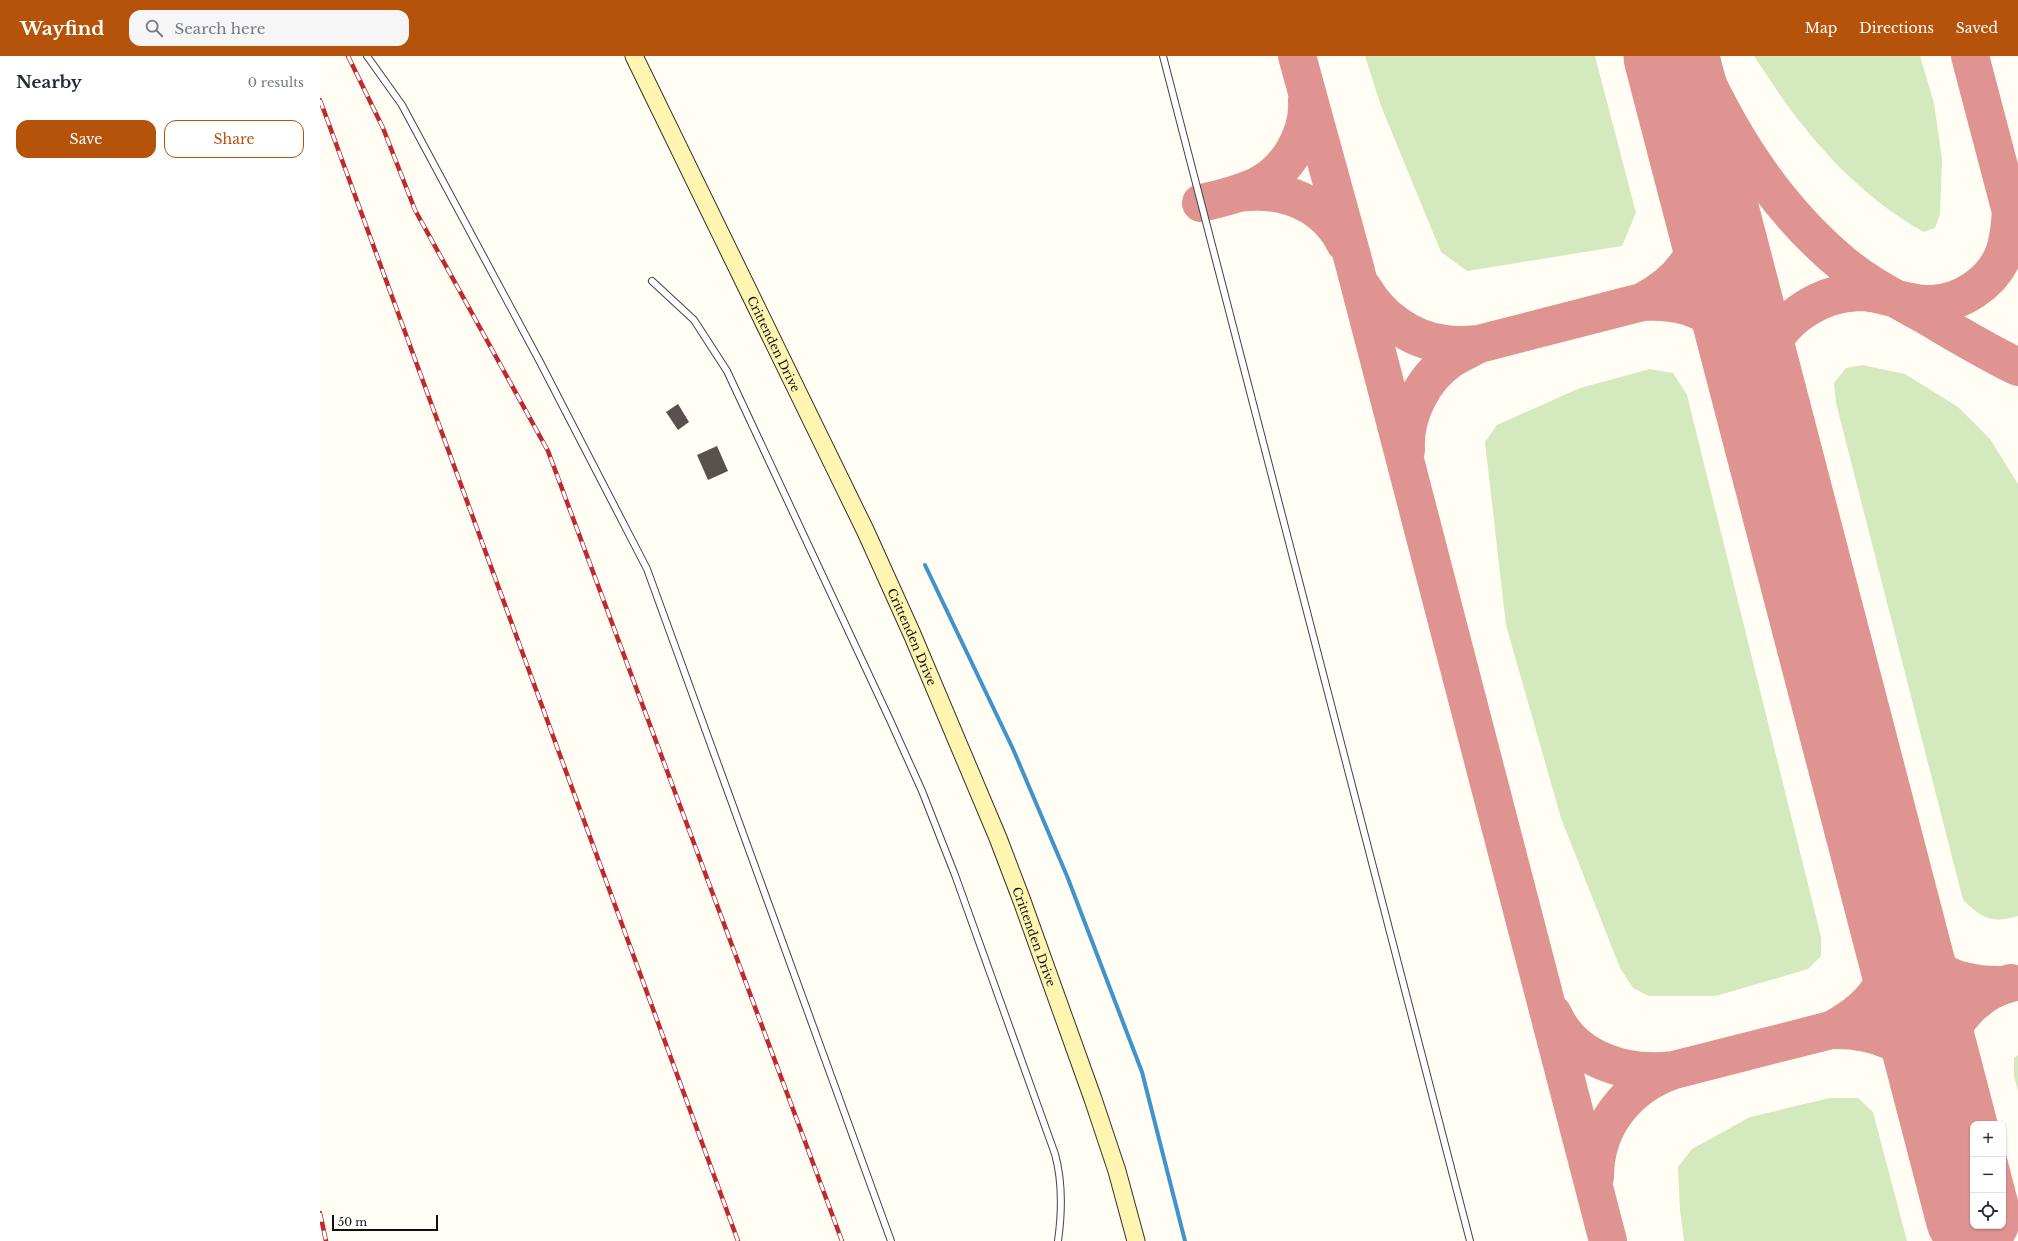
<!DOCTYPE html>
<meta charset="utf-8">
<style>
body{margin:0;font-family:"Libre Baskerville",serif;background:#f6f6f7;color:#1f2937}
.controls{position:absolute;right:12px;bottom:12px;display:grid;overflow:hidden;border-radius:8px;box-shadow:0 1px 3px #0004}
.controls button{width:36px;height:36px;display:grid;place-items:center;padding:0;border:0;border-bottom:1px solid #e0e1e3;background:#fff;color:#1f2937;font:20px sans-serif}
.scale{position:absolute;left:12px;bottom:10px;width:106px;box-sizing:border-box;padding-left:4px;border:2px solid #101010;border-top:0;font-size:11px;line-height:14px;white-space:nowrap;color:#101010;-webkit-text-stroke:3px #fff;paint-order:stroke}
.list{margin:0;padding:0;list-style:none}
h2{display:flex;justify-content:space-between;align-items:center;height:52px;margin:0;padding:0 16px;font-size:17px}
h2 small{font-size:13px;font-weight:400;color:#747a83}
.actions{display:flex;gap:8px;padding:12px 16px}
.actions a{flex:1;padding:9px 0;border:1px solid #b45309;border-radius:12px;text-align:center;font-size:14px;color:#b45309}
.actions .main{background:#b45309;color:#fff}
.icon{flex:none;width:22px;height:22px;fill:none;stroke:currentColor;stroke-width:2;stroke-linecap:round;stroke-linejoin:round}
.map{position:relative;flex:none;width:1698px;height:1185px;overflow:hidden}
header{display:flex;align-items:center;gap:24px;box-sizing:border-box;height:56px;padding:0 20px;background:#b45309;color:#fff}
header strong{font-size:19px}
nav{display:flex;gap:22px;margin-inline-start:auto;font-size:14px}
.search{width:280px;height:36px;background:#f6f6f7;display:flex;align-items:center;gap:10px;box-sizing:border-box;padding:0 14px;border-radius:12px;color:#747a83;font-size:15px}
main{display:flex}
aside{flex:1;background:#fff}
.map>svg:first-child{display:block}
</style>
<header>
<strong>Wayfind</strong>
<div class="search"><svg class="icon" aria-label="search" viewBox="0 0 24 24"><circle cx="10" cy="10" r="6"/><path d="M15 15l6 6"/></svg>Search here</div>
<nav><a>Map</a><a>Directions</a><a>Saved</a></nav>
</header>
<main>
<aside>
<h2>Nearby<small>0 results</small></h2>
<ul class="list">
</ul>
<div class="actions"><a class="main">Save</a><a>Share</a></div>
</aside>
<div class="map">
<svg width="1698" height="1185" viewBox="0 0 1698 1185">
<rect width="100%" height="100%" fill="#fffdf4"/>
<path fill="#d4e9bd" d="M 1045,0 L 1275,0 L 1316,157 L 1302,190 L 1147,215 L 1121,196 L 1061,50 Z
M 1434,0 L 1600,0 L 1614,47 L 1622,103 L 1620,158 L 1615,172 L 1604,176 C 1543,142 1495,90 1456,33 C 1449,22 1441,11 1434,0 Z
M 1542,309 L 1585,318 L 1638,351 L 1670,383 L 1698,428 L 1698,860 C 1671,868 1662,862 1643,844 L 1516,347 L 1514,327 L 1526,312 Z
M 1330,313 L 1353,317 L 1367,339 L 1501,881 L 1501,900 L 1488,913 L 1396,940 L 1329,940 L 1313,932 L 1300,912 L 1241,762 L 1186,569 L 1165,386 L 1177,369 L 1260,332 Z
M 1698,999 L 1698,1035 L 1694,1020 L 1694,1002 Z
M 1510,1042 L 1538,1042 L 1553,1056 L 1587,1185 L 1364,1185 L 1360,1154 L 1358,1111 L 1372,1093 L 1430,1061 Z"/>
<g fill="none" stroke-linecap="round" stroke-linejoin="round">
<path stroke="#4193cb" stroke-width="4" d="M 605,509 L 693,693 L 747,820 L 822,1016 L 865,1185"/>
<path stroke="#df9492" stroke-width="38" d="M 977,0 L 1032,200 L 1288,1185
M 1375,0 C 1409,79 1457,153 1523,208 C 1547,228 1576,243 1603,258 C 1634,276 1665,295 1698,311
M 1650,0 L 1697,179
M 919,137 C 963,131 1005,147 1025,187
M 881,147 C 900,143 919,138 937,130 C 968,115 989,78 987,44
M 1043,232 C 1060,261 1090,284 1125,288 C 1136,290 1148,289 1159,288 C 1150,293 1140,297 1131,303 C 1103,322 1084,359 1086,394
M 1322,246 C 1386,242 1413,271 1436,327
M 1159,288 L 1322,246 C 1370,221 1387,186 1385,132
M 1476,471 L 1443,336 C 1443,323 1444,310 1448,297 C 1462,261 1501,237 1539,236 C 1562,236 1584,248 1608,248 C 1639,249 1673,227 1684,197 C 1689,184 1690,169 1691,155
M 1233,958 C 1253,1004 1307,1020 1353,1014
M 1511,974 C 1568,944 1573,915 1573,855 C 1594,907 1625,930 1682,929
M 1618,1027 C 1620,1017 1620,1006 1623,996 C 1631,964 1658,935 1691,927
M 1275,1121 C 1275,1070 1307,1030 1354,1014 L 1511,974 C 1560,973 1589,988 1618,1027"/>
<path stroke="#df9492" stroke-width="95" d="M 1351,0 L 1653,1160"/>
</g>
<path fill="#59514d" d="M 358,348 L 369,366 L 358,374 L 346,356 Z
M 397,390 L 408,415 L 388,424 L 377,399 Z"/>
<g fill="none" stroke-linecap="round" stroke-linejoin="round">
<defs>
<path id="lane" d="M 47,0 L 82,49 L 220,306 L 327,513 L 571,1185
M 843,0 L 1150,1185
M 332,225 L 374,264 L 407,315 L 570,664 L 602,735 L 635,819 L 735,1098 C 743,1127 742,1156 738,1185"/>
<g id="secondary">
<path id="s1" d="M 314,0 L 546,476 L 592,578 L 678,782 L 702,845 L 773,1043 L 797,1115 L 816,1185"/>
</g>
</defs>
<use href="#lane" stroke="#434343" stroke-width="8"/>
<use href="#secondary" stroke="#323232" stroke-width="19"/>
<use href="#lane" stroke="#fff" stroke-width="6"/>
<use href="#secondary" stroke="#fdf5b0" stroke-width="17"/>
<defs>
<path id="rail" d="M 28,0 L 63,72 L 95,154 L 228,395 L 522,1185
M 0,44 L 418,1185
M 0,1157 L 6,1185"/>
</defs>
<use href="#rail" stroke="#bf2a2f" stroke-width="4.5"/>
<use href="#rail" stroke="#fff" stroke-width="3" stroke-dasharray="9" stroke-linecap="butt"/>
</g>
<g text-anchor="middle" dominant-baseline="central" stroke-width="4" stroke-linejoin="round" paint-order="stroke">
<g font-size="12" fill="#101010" stroke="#fff">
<text stroke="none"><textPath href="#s1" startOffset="320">Crittenden Drive</textPath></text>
<text stroke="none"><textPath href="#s1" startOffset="644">Crittenden Drive</textPath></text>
<text stroke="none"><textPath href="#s1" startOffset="968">Crittenden Drive</textPath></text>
</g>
</g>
</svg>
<div class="controls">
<button>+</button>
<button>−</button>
<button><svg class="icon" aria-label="locate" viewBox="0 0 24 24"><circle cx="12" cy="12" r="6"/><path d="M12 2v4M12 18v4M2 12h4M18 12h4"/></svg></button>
</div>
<div class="scale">50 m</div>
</div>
</main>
